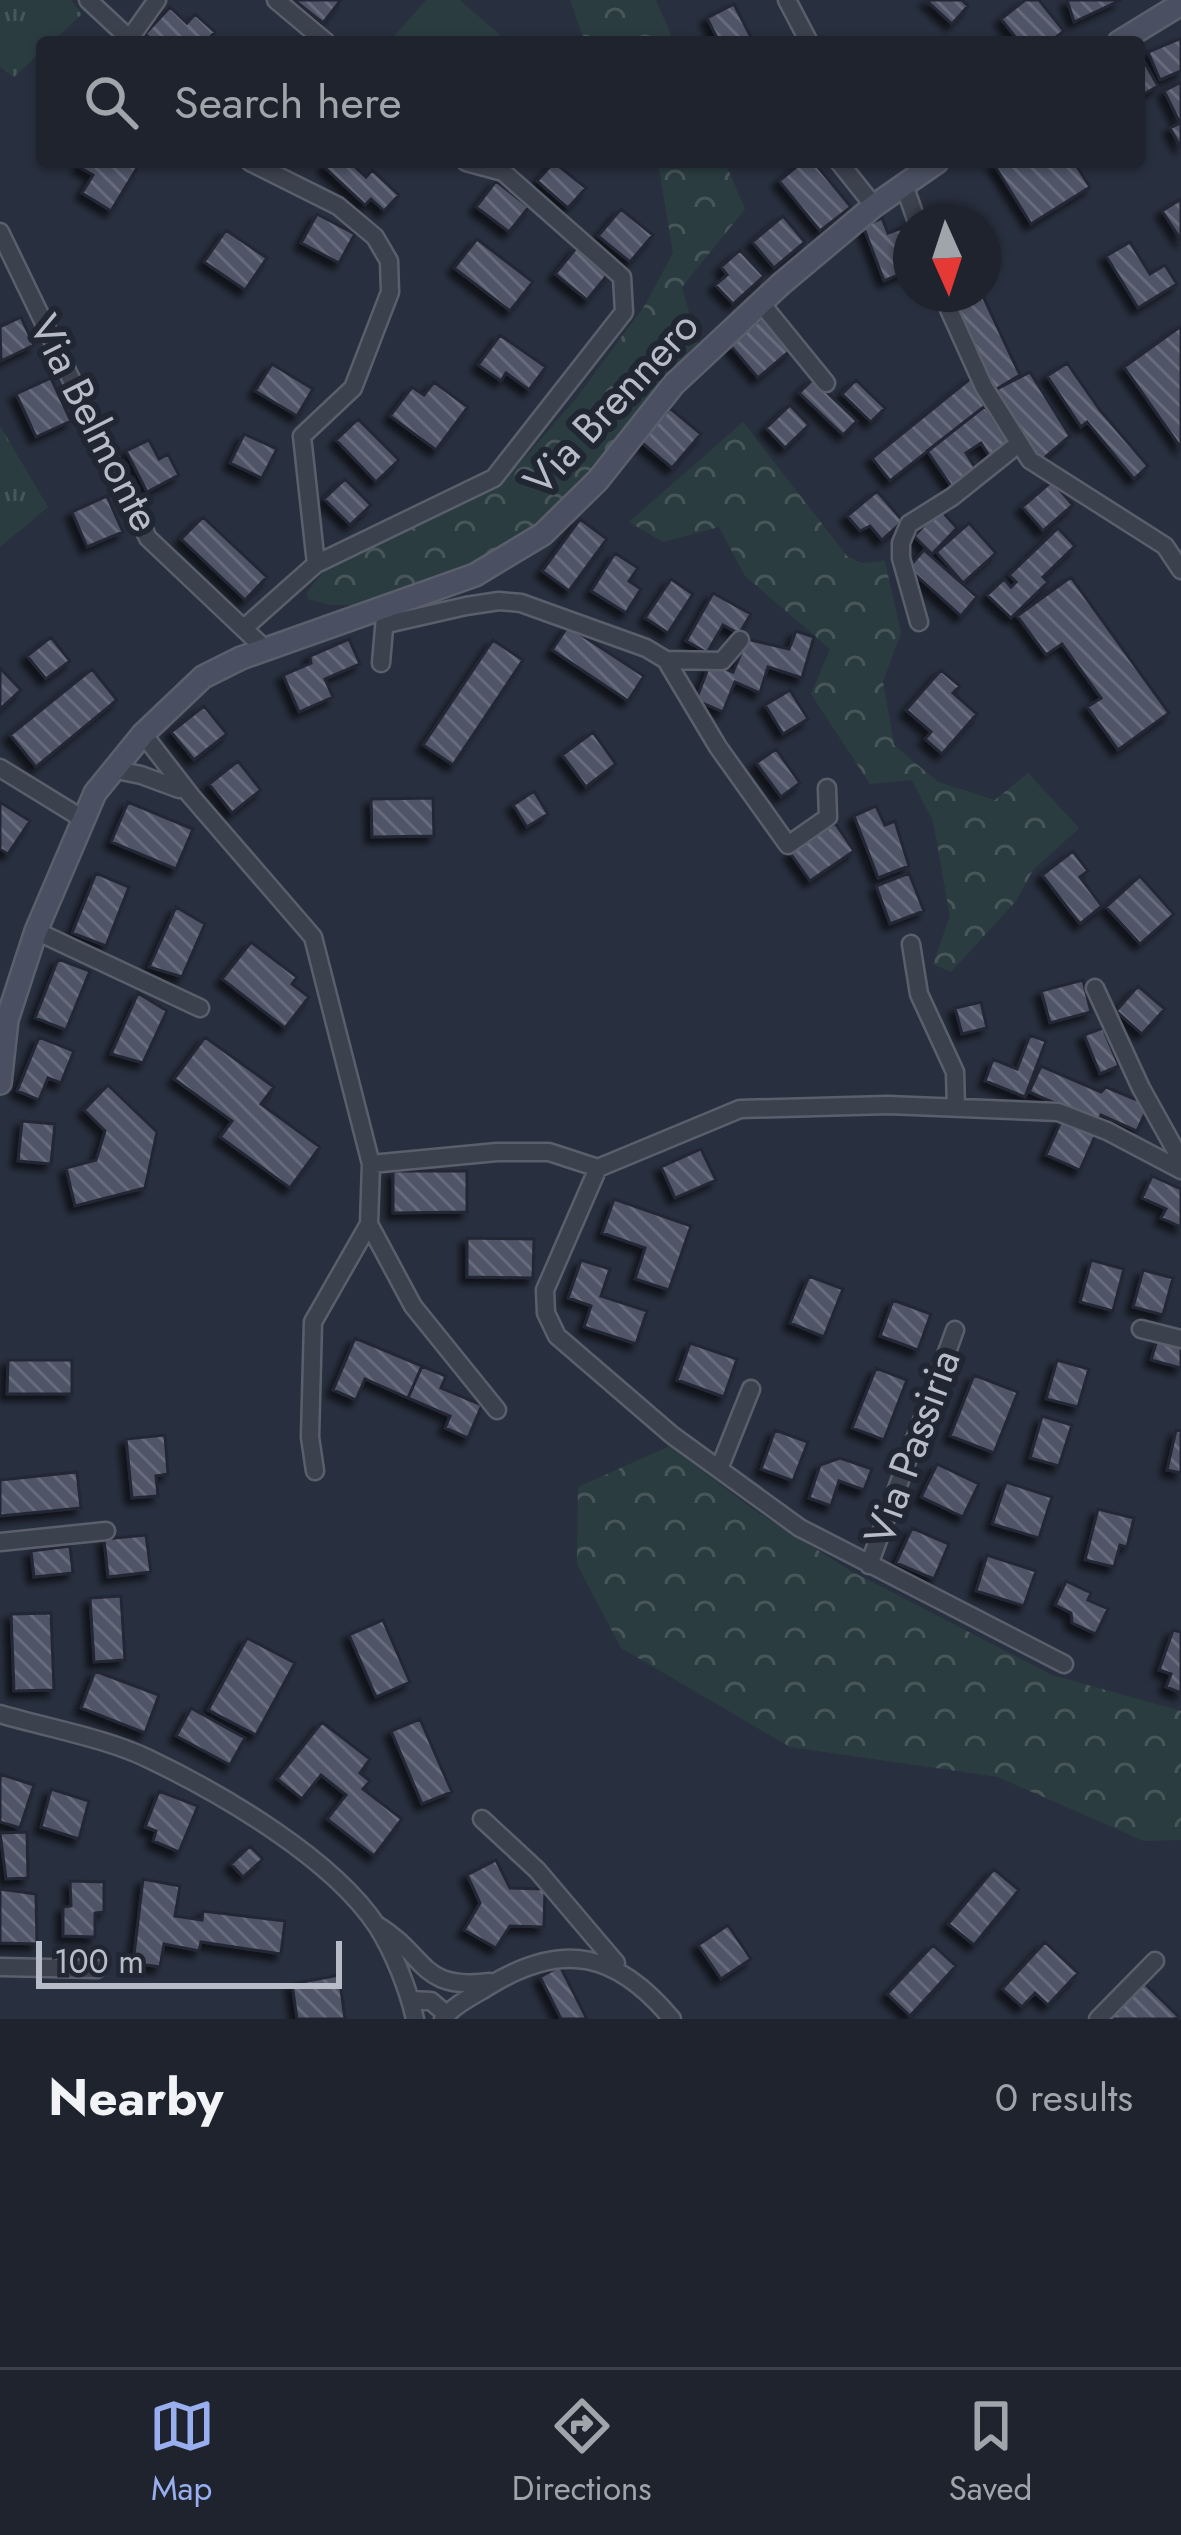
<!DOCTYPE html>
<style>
body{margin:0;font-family:Jost,sans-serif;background:#2b2f3a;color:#f1f3f6}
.compass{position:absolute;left:893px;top:204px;width:108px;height:108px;border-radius:50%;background:#1e232e;box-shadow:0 3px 9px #0004;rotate:177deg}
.scale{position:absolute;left:36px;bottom:30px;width:306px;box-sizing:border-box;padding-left:12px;border:6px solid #b8bcc9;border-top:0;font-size:33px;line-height:42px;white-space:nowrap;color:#b8bcc9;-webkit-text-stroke:9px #212633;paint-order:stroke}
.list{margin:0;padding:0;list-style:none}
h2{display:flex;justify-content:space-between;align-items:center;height:156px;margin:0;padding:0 48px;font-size:51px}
h2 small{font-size:39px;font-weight:400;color:#a1a4aa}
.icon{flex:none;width:66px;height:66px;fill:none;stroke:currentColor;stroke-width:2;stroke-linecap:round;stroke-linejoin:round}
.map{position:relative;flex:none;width:1181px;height:2019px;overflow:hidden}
.search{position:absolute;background:#1e232e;box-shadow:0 3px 9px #0004;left:36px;right:36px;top:36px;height:132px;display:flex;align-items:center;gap:30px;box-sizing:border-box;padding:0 42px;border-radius:12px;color:#a1a4aa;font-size:45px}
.sheet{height:348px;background:#1e232e}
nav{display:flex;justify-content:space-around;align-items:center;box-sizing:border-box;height:168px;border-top:3px solid #3c404a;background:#1e232e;font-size:33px;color:#a1a4aa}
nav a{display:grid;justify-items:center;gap:6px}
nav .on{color:#98aeee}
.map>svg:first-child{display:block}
</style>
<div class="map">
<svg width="1181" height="2019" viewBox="0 0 1181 2019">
<defs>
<pattern id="grass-tufts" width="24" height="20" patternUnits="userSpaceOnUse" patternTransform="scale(3)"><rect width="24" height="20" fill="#2b3c40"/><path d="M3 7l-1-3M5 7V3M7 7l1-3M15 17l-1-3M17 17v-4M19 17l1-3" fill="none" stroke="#48565a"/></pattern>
<pattern id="forest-crowns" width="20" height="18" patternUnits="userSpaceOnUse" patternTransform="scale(3)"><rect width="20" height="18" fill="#2b3c40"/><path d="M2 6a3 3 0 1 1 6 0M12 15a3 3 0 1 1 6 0" fill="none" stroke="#48565a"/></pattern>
<pattern id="building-back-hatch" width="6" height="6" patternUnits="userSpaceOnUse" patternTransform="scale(3)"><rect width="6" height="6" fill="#4f5566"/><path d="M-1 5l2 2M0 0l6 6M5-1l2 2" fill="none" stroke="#666c7b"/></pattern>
<filter id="shadow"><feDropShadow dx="-6" dy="6" stdDeviation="3" flood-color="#0009"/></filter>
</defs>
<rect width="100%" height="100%" fill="#282f3e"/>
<path fill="url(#grass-tufts)" d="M 0,0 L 71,0 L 82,14 L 52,42 L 42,42 L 42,51 L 14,77 L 0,67 Z
M 0,426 L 48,507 L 0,547 Z"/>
<path fill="url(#forest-crowns)" d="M 570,0 L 656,0 L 674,42 L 585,42 Z
M 658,162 L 725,162 L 745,209 L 682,287 L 698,345 C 631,426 566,524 466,567 C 429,582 389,592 351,605 L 331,605 L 308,599 L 307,592 L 326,569 L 500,486 L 575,400 L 645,305 L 673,253 Z
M 743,422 L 847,556 L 862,563 L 885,561 L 901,633 L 883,681 L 894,745 L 938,782 L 995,800 L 1028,773 L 1079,828 L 1033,870 L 1016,901 L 951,972 L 933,964 L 950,916 L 933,821 L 912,780 L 870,784 L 811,694 L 830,649 L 745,576 L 719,527 L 663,542 L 629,522 Z
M 670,1446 L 754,1510 L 851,1571 L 1052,1675 L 1181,1711 L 1181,1840 L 1144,1841 L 998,1777 L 790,1747 L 621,1648 L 577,1564 L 578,1487 Z"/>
<path fill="#2b3c40" d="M 426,0 L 460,0 L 508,42 L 389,42 Z"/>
<path fill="url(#building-back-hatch)" stroke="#232835" stroke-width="3" filter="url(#shadow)" d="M 294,0 L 341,0 L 323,23 Z
M 926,0 L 962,0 L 968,6 L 952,24 Z
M 1025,0 L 1039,0 L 1064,31 L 1050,42 L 1019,42 L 1001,19 Z
M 1067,0 L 1121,0 L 1074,22 Z
M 734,4 L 753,41 L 751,42 L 719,42 L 707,18 Z
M 170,7 L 187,23 L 195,14 L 215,32 L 206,42 L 154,42 L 145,34 Z
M 1181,38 L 1181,71 L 1160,80 L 1148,52 Z
M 1141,56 L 1158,86 L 1139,97 L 1139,58 Z
M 1181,82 L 1181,148 L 1170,128 L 1180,123 L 1164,91 Z
M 82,162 L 128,162 L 137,168 L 111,211 L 82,193 L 93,175 L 79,167 Z
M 329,162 L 350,162 L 366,177 L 372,170 L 399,195 L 384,211 L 371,199 L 365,205 L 324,167 Z
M 554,162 L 586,188 L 568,208 L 537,181 Z
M 802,162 L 814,162 L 851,207 L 820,231 L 779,181 Z
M 1074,162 L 1090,187 L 1031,224 L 993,163 Z
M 496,181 L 529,207 L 509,232 L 476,207 Z
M 1181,199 L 1181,240 L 1162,211 Z
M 621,209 L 653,235 L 630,262 L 598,236 Z
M 317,214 L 355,234 L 339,263 L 301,243 Z
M 783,216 L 805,242 L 774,268 L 752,242 Z
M 882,218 L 888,233 L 910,225 L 911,228 L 911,260 L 903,263 L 906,272 L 884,281 L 863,226 Z
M 226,230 L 267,258 L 245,290 L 204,262 Z
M 477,239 L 533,282 L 510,311 L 454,268 Z
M 1130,242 L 1150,274 L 1165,265 L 1177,284 L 1138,308 L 1106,256 Z
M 577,247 L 609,273 L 587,300 L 555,274 Z
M 740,250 L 764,276 L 733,304 L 715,285 L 727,275 L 721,267 Z
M 951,294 L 982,294 L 1020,375 L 995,390 Z
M 21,317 L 34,345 L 1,361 L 0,327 Z
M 763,317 L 791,350 L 758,378 L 730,345 Z
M 1181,326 L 1181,448 L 1124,367 Z
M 500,335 L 546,367 L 529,390 L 506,373 L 501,381 L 478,365 Z
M 1067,363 L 1100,410 L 1148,466 L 1134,479 L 1087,422 L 1081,427 L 1047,376 Z
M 272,364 L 313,389 L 297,416 L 255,391 Z
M 1030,372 L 1070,436 L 1042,460 L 1016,431 L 995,390 Z
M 51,378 L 71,421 L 36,437 L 16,394 Z
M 971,378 L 985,406 L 890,481 L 872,458 Z
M 813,379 L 857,421 L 843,435 L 799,393 Z
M 856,380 L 885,408 L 871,422 L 842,394 Z
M 434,382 L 468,407 L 436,450 L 390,416 L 412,387 L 424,395 Z
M 790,405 L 809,425 L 785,448 L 766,428 Z
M 985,406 L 1011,446 L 991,459 L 981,443 L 966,453 L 978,472 L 953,489 L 927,451 Z
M 670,408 L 701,434 L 672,468 L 641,442 Z
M 358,419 L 399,460 L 376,482 L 336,440 Z
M 244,434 L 277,449 L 262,478 L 230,463 Z
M 149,440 L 159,459 L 168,454 L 179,475 L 147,492 L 126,451 Z
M 345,479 L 371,505 L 350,525 L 324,499 Z
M 1052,481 L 1073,505 L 1043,531 L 1022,507 Z
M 877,491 L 903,521 L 882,540 L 870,526 L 860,531 L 847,516 Z
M 107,496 L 123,532 L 87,547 L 72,512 Z
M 940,509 L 957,528 L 932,554 L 914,536 Z
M 203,517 L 267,577 L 245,600 L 181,539 Z
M 580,519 L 607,539 L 569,591 L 542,571 Z
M 969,523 L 996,553 L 963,583 L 936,552 Z
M 1058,528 L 1075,546 L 1043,577 L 1048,582 L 1011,618 L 987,595 L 1004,579 L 1011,587 L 1016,582 L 1009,575 Z
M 924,550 L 977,597 L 961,616 L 908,568 Z
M 615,553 L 638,568 L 629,581 L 641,589 L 626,613 L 591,591 Z
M 1071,577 L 1169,713 L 1118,750 L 1087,707 L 1101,698 L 1062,644 L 1046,655 L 1017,616 Z
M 671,579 L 693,594 L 668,633 L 645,618 Z
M 713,593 L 751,614 L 739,634 L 723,625 L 707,653 L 686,641 Z
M 568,626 L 644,676 L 628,701 L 552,650 Z
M 796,631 L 814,637 L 802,678 L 768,667 L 760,693 L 735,682 L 723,712 L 696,700 L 710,663 L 733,672 L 747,639 L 789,649 Z
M 51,637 L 70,661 L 46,679 L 27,656 Z
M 349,639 L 360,664 L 325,679 L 333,697 L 299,712 L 283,675 L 311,663 L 310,656 Z
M 493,640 L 523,660 L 453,765 L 423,745 Z
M 0,668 L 21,690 L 0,709 Z
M 92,669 L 117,700 L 36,767 L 10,735 Z
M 941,670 L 960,686 L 953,693 L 977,714 L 942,754 L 925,739 L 931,732 L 906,710 Z
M 790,690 L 808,719 L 783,734 L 765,705 Z
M 204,706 L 227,734 L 194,760 L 171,732 Z
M 593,732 L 616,764 L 586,787 L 562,755 Z
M 776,749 L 800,783 L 781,797 L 756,763 Z
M 238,761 L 261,790 L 232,813 L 209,784 Z
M 534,791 L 548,814 L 527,827 L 513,805 Z
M 433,798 L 434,836 L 372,837 L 371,799 Z
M 0,802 L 30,821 L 8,854 L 0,849 Z
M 128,802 L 193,829 L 176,869 L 111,842 Z
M 876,806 L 885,825 L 895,821 L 909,866 L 878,878 L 854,816 Z
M 835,823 L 854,851 L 810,881 L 790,853 Z
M 1073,851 L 1088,871 L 1080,877 L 1102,906 L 1080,924 L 1042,875 Z
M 96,873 L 129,887 L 106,946 L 72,933 Z
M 909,873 L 924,911 L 890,924 L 876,886 Z
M 1140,876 L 1174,914 L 1140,944 L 1106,907 Z
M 176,907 L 205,924 L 182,977 L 149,967 Z
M 251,942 L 297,977 L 292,984 L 309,997 L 285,1028 L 222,979 Z
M 58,959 L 90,971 L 66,1030 L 35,1018 Z
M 1083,980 L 1091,1012 L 1050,1023 L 1041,991 Z
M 1138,986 L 1165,1009 L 1142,1034 L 1116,1011 Z
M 138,993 L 167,1011 L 143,1063 L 111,1054 Z
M 981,1002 L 987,1028 L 962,1034 L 955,1008 Z
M 1103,1028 L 1119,1066 L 1100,1074 L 1084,1035 Z
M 1030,1035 L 1046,1041 L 1025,1097 L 985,1081 L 993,1059 L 1017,1069 Z
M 39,1037 L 74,1051 L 61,1083 L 48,1078 L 39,1100 L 17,1091 Z
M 205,1037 L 274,1087 L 261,1104 L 320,1147 L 290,1188 L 220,1137 L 232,1121 L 174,1079 Z
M 1041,1066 L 1101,1092 L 1106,1087 L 1149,1105 L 1137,1131 L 1101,1115 L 1098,1122 L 1029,1092 Z
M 108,1085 L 157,1132 L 145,1188 L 75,1206 L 66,1168 L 96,1160 L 105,1131 L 84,1110 Z
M 1062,1119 L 1096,1134 L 1080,1170 L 1046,1155 Z
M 22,1121 L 55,1124 L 51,1164 L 18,1161 Z
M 701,1149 L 716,1180 L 675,1198 L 661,1167 Z
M 393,1171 L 467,1171 L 467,1212 L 393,1213 Z
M 1152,1176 L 1181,1189 L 1181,1227 L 1161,1218 L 1166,1209 L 1142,1198 Z
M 614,1199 L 691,1226 L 669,1290 L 635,1279 L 645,1248 L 602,1233 Z
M 467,1238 L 534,1239 L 533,1278 L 467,1277 Z
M 581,1260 L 610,1269 L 601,1296 L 647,1311 L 636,1344 L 584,1327 L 591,1306 L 568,1298 Z
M 1091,1260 L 1124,1269 L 1113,1311 L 1080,1302 Z
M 1143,1270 L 1173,1278 L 1163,1315 L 1133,1307 Z
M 809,1276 L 843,1289 L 824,1337 L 790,1323 Z
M 893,1300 L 931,1314 L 918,1350 L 880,1336 Z
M 355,1338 L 422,1366 L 408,1398 L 365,1379 L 356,1400 L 333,1390 Z
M 1157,1340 L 1181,1346 L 1181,1368 L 1151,1360 Z
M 690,1343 L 737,1359 L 724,1397 L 677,1380 Z
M 8,1360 L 72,1360 L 72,1394 L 7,1394 Z
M 1057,1360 L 1089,1369 L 1078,1407 L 1046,1399 Z
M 422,1366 L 446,1376 L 441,1388 L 482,1405 L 468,1438 L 445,1428 L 450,1416 L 408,1398 Z
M 876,1368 L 907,1380 L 884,1440 L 852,1428 Z
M 974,1375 L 1018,1392 L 994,1453 L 950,1436 Z
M 1042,1416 L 1072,1425 L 1059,1466 L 1030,1458 Z
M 775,1430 L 808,1442 L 793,1481 L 761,1469 Z
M 1176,1430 L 1181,1431 L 1181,1473 L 1167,1470 Z
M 165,1435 L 168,1474 L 156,1476 L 158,1496 L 132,1498 L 126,1439 Z
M 840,1458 L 872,1469 L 864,1490 L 839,1481 L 831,1506 L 809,1498 L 820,1465 Z
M 937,1464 L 979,1484 L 963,1517 L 921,1497 Z
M 77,1472 L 81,1508 L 0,1516 L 0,1480 Z
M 1006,1482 L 1052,1497 L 1039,1538 L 992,1524 Z
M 1098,1509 L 1134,1518 L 1127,1547 L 1120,1545 L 1114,1567 L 1085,1560 Z
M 912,1528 L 949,1544 L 934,1579 L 896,1563 Z
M 146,1535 L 151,1572 L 108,1577 L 104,1539 Z
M 70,1546 L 73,1573 L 34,1577 L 31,1551 Z
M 987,1555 L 1036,1571 L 1024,1606 L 976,1591 Z
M 1066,1581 L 1091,1593 L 1088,1600 L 1108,1609 L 1096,1634 L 1072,1623 L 1071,1613 L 1055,1605 Z
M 121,1596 L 125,1660 L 94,1662 L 90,1598 Z
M 51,1613 L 54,1690 L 14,1691 L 11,1614 Z
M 383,1620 L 410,1682 L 376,1697 L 349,1635 Z
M 1173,1630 L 1181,1632 L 1181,1693 L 1166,1687 L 1171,1674 L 1159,1670 Z
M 247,1638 L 295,1663 L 256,1735 L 208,1710 Z
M 95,1671 L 159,1695 L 145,1733 L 81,1708 Z
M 191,1708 L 245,1738 L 230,1765 L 176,1736 Z
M 420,1719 L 452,1792 L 422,1804 L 391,1731 Z
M 322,1722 L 370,1759 L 360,1773 L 370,1781 L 363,1789 L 402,1819 L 374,1856 L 327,1819 L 346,1795 L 321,1775 L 302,1799 L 277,1779 Z
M 0,1774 L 34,1785 L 20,1828 L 0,1822 Z
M 51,1789 L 89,1801 L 79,1839 L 41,1827 Z
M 159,1791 L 198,1806 L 179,1852 L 153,1841 L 156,1831 L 145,1827 Z
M 27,1832 L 28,1878 L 6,1879 L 0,1833 Z
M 250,1846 L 263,1859 L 243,1877 L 231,1864 Z
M 496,1860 L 510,1888 L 545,1889 L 544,1927 L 510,1926 L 496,1948 L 464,1930 L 480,1903 L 467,1875 Z
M 994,1869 L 1019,1890 L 974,1945 L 948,1924 Z
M 143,1879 L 180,1886 L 175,1916 L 202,1920 L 203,1911 L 285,1921 L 281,1954 L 201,1942 L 199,1951 L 164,1944 L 160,1967 L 133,1963 Z
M 70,1881 L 104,1882 L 104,1912 L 95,1913 L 95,1937 L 63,1936 L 63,1907 L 71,1906 Z
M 0,1889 L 36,1894 L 37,1944 L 0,1943 Z
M 728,1925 L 751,1959 L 721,1979 L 698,1945 Z
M 1045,1942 L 1078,1973 L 1048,2005 L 1035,1993 L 1022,2007 L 1002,1989 Z
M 933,1945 L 956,1966 L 910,2016 L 887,1994 Z
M 560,1966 L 587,2019 L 561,2019 L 540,1977 Z
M 339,1975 L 345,2019 L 297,2019 L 292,1984 Z
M 1143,1982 L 1178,2016 L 1175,2019 L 1107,2019 Z"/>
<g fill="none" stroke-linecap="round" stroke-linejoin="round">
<defs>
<path id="street" d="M 88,0 L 133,42
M 276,0 L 326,42
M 787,0 L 809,42
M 130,38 L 157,0
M 839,162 L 874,206
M 904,185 L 917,222
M 0,232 L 148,538 L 263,647
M 942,294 L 984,387 L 1030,460 L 1165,546 L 1181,570
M 761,303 L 826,383
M 316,564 L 494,478 L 624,312 L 622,277 L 503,172 L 466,162
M 919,622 L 901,558 L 901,543 L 909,524 L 952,497 L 1017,445
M 387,624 L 466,606 L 499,601 L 521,603 L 646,648 L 666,660 L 718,747 L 788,845 L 828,817 L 827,788
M 244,628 L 316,564 L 302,436 L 353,388 L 390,292 L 389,261 L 375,237 L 338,206 L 250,162
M 666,660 L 722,661 L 740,640
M 381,663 L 385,617
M 143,734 L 191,796 L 313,937 L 371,1164 L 369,1224 L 313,1322 L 310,1437 L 315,1471
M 0,768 L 83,819
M 112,769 L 141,775 L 179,789
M 36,931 L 200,1008
M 911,944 L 919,994 L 955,1072 L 956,1108
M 1095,988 L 1141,1088 L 1181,1160
M 371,1164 L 497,1152 L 549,1152 L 598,1168
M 369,1224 L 413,1306 L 497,1410
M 1141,1329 L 1181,1339
M 719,1469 L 751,1389
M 0,1542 L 106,1531
M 869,1565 L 955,1330
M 1064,1664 L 800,1528 L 672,1435 L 557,1336 L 546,1313 L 545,1290 L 598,1168 L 740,1109 L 888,1105 L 1058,1112 L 1107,1131 L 1181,1170
M 0,1714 C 47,1728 106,1738 149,1759 C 222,1794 332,1858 377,1926 C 394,1953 408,1988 415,2019
M 482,1819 L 537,1870 L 616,1963
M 377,1925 C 428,1956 419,1991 490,1982
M 0,1967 L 97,1969
M 411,2000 L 431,2001 L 446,2014
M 443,2019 C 455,2004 473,1996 489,1986 C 564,1940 617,1953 672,2019
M 1098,2019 L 1155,1961"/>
<path id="secondary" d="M 1119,42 L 1181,4
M 0,1083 L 7,1020 L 36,931 L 95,793 L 143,734 L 203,677 L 241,658 L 475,575 L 543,534 L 598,480 L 674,384 L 781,284 L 874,206 L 937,162"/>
</defs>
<use href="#street" stroke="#5a5f6c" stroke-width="21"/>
<use href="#secondary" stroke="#5a5f6c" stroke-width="26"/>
<use href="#street" stroke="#3c414e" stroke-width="16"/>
<use href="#secondary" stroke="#4a5061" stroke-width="21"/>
</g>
<g text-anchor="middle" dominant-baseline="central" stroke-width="12" stroke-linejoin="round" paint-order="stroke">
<g font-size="42" fill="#b8bcc9" stroke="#212633">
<text transform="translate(611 403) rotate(-47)">Via Brennero</text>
<text transform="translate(95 423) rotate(63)">Via Belmonte</text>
<text transform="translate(912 1447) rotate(-70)">Via Passiria</text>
</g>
</g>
</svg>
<svg class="compass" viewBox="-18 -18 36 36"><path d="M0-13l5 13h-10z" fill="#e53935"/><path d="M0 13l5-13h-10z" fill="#a1a4aa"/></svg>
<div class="scale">100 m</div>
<div class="search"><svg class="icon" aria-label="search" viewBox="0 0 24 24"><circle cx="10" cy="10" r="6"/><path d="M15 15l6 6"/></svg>Search here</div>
</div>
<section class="sheet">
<h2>Nearby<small>0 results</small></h2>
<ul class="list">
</ul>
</section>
<nav>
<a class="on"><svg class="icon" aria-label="map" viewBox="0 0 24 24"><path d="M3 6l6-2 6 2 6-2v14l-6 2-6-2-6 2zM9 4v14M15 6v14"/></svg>Map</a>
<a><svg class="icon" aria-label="directions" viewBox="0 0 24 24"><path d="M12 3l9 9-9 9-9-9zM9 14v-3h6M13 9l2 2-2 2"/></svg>Directions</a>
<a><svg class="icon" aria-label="saved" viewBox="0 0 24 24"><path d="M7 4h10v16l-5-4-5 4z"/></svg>Saved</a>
</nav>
